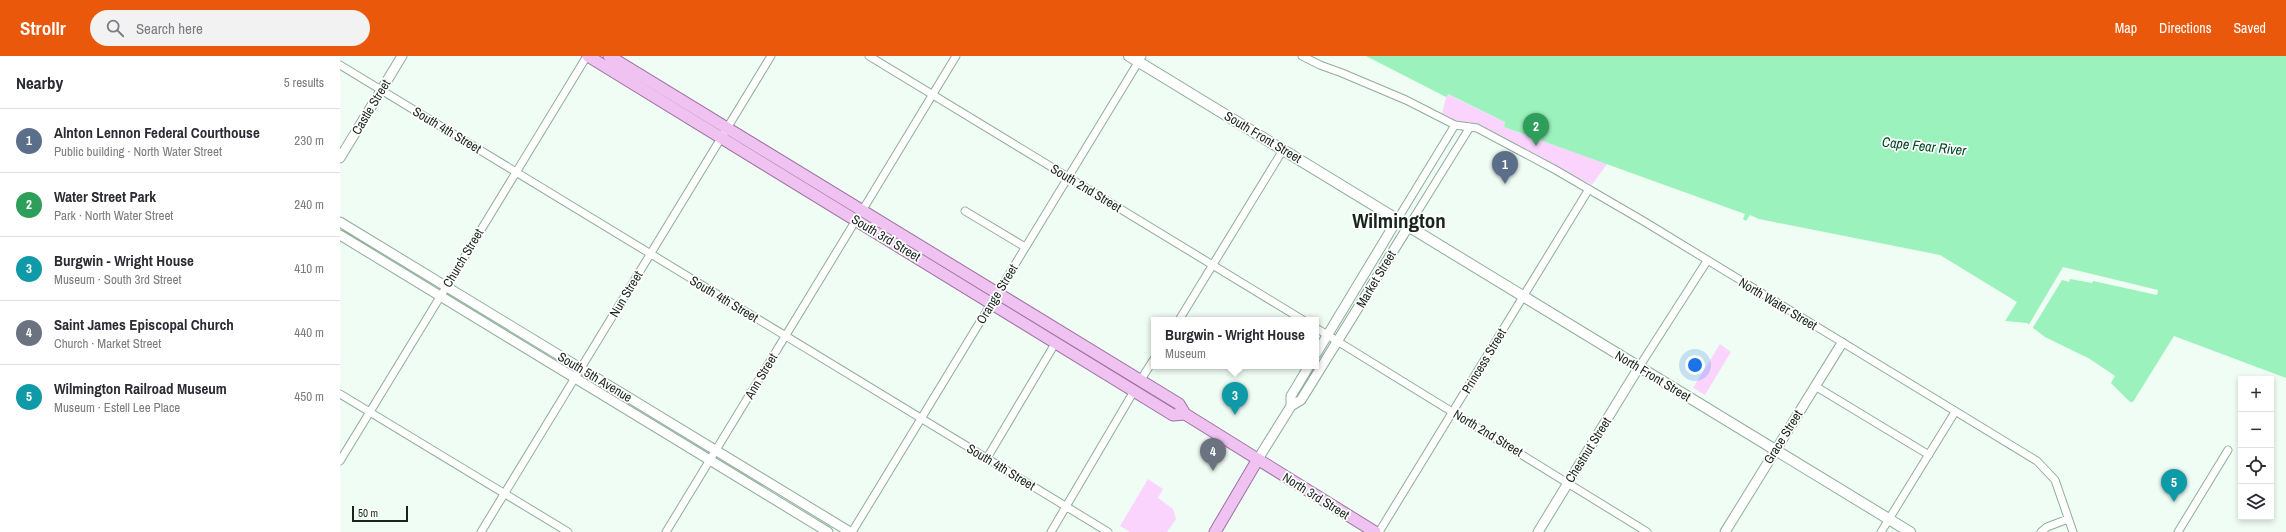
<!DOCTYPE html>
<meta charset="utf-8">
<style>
body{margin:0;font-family:"Archivo Narrow",sans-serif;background:#f2f2f3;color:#2b2b33}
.controls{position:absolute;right:12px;bottom:12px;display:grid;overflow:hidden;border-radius:0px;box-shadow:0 2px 6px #0003}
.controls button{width:36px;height:36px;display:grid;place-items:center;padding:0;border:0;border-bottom:1px solid #e1e1e2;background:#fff;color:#2b2b33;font:20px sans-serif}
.scale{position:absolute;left:12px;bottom:10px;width:56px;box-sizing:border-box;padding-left:4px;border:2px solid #18251c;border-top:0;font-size:11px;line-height:14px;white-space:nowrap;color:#18251c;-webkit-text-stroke:3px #fff;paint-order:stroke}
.you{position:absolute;left:1355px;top:309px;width:14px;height:14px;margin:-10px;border:3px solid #fff;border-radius:50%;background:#1a73e8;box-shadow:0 0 0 6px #1a73e833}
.badge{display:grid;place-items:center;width:26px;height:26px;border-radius:50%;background:#ea580c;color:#fff;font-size:13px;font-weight:700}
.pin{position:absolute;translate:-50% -33px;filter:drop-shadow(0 1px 2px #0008)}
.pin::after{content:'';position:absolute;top:21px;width:14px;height:12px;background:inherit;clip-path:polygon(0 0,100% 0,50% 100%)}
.popup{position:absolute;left:811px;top:261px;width:168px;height:52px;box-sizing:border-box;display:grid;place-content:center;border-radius:0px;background:#fff;filter:drop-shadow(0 1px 3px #0005);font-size:13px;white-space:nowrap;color:#7c7c81}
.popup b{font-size:15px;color:#2b2b33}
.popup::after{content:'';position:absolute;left:50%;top:100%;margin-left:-8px;border:8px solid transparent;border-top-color:#fff}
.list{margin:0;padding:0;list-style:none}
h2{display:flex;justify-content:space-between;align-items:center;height:52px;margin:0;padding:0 16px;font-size:17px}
h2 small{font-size:13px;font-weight:400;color:#7c7c81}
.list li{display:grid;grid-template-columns:26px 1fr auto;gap:12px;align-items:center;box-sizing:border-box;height:64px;padding:0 16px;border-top:1px solid #e1e1e2}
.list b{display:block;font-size:15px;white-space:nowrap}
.list p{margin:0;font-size:13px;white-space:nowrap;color:#7c7c81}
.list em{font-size:13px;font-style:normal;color:#7c7c81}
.icon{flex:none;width:22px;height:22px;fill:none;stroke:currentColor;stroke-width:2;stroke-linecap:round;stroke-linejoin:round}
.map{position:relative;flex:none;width:1946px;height:476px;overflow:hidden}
header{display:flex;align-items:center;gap:24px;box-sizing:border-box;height:56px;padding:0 20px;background:#ea580c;color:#fff}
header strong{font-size:19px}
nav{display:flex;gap:22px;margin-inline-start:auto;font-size:14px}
.search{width:280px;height:36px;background:#f2f2f3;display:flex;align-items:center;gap:10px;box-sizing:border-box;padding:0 14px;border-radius:22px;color:#7c7c81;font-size:15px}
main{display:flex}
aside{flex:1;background:#fff}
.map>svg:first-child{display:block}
</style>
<header>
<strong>Strollr</strong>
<div class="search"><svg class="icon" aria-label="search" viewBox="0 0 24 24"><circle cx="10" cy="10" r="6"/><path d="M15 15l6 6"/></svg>Search here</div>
<nav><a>Map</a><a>Directions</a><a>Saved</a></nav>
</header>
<main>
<aside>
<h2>Nearby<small>5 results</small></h2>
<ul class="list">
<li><span class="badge" style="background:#5c6f8a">1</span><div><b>Alnton Lennon Federal Courthouse</b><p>Public building · North Water Street</p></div><em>230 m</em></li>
<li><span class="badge" style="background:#2e9e5b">2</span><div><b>Water Street Park</b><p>Park · North Water Street</p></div><em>240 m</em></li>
<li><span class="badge" style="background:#0f9aa8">3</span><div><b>Burgwin - Wright House</b><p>Museum · South 3rd Street</p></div><em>410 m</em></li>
<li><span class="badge" style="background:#6b7280">4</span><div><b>Saint James Episcopal Church</b><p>Church · Market Street</p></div><em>440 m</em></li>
<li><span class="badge" style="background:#0f9aa8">5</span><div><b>Wilmington Railroad Museum</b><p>Museum · Estell Lee Place</p></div><em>450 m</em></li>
</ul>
</aside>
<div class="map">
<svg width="1946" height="476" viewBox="0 0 1946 476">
<rect width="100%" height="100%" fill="#f0fdf4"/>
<path fill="#fbd4fd" d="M 1107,38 L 1165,66 L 1164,71 L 1267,108 L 1252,129 L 1137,69 L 1116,66 L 1102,57 Z
M 1380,288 L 1391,296 L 1365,339 L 1353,332 Z
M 808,423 L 823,433 L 818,442 L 833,453 L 836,463 L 827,476 L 790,476 L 780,470 Z"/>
<path fill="#9cf2bc" d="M 1026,0 L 1946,0 L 1946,322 L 1834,280 L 1793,346 L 1790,346 L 1771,327 L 1775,320 L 1750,303 L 1705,281 L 1687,267 L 1665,265 L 1677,246 L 1600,199 L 1419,163 L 1410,159 L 1406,165 L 1403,163 L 1405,158 L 1164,71 L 1165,66 L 1108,38 L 1106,41 Z"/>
<path fill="#f0fdf4" d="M 1723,211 L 1818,234 L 1817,239 L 1753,225 L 1752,227 L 1730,223 L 1729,226 L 1722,224 L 1692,273 L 1688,270 Z"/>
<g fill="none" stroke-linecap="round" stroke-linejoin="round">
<defs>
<path id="minor" d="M 529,0 L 963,264
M 962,0 L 980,9 L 1002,17 L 1066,44 L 1115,69 L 1137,72 L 1214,113 L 1305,166 L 1697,405 L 1715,424 L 1733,476
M 0,9 L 768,476
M 522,155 L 616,0
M 625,155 L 685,191
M 1057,164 L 1115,69
M 1068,171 L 1130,71
M 839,264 L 943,94
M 976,272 L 1307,476
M 1299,311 L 1367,205
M 800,325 L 814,303
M 1475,330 L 1589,399
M 0,338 L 228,476
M 647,402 L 716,286
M 0,405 L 247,0
M 141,476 L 431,0
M 326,476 L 516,164
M 512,476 L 802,0
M 711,476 L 794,335
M 1039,476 L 1249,133
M 1541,476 L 1615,356
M 1701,476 L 1707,471 L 1728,463
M 1838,476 L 1888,394"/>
<path id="tertiary" d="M 0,102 L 62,0
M 0,166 L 510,476
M 0,179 L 488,476
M 976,298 L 1057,164
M 951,350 L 951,340 L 969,310
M 918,403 L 951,350 L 961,344 L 1068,171
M 1198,476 L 1299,311
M 1385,476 L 1502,287"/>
<path id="secondary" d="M 789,0 L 1570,476"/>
<path id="primary" d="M 248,0 L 833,359 L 845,358
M 269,0 L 839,348 L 845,358 L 1035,476
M 875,476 L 918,403"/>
</defs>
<use href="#minor" stroke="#8eae98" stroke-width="9"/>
<use href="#tertiary" stroke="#8eae98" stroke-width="11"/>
<use href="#secondary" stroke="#8eae98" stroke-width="12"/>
<use href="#primary" stroke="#9d71a1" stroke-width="13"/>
<use href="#minor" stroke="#fff" stroke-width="7"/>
<use href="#tertiary" stroke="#fff" stroke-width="9"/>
<use href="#secondary" stroke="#fff" stroke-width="10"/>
<use href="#primary" stroke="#efc2f1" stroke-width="11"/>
</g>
<g text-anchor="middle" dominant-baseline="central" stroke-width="3.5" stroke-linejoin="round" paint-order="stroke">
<g font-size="13" fill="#18251c" stroke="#fff">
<text transform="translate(31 51) rotate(-59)">Castle Street</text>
<text transform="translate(107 74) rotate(31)">South 4th Street</text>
<text transform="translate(923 81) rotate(31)">South Front Street</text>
<text transform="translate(746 132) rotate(31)">South 2nd Street</text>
<text transform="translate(546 182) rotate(31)">South 3rd Street</text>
<text transform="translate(123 202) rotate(-59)">Church Street</text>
<text transform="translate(1036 223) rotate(-59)">Market Street</text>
<text transform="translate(286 238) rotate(-59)">Nun Street</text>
<text transform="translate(657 238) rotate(-59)">Orange Street</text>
<text transform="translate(384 243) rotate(31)">South 4th Street</text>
<text transform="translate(1438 248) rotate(31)">North Water Street</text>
<text transform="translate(1144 305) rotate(-59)">Princess Street</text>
<text transform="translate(421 320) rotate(-59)">Ann Street</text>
<text transform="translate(1313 320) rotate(31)">North Front Street</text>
<text transform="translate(255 321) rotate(31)">South 5th Avenue</text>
<text transform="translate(1148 377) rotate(31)">North 2nd Street</text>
<text transform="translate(1443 381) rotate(-58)">Grace Street</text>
<text transform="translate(1248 394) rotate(-58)">Chestnut Street</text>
<text transform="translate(661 411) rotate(31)">South 4th Street</text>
<text transform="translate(976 440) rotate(32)">North 3rd Street</text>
</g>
<g font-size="14" font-style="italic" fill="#004626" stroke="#fff">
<text transform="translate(1584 90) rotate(6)">Cape Fear River</text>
</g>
<g font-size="21" font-weight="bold" fill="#18251c" stroke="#fff">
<text x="1059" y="164">Wilmington</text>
</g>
</g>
</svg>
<div class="controls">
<button>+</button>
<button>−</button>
<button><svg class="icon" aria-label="locate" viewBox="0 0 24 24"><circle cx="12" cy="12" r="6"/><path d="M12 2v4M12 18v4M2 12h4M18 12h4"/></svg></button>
<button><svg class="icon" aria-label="layers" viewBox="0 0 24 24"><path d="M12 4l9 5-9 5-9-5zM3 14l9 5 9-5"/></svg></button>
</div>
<div class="scale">50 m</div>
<div class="you"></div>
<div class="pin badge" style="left:1165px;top:128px;background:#5c6f8a">1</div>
<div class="pin badge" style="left:1196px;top:90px;background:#2e9e5b">2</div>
<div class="pin badge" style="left:895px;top:359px;background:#0f9aa8">3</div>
<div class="popup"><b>Burgwin - Wright House</b>Museum</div>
<div class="pin badge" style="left:873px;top:415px;background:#6b7280">4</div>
<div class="pin badge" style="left:1834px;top:446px;background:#0f9aa8">5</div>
</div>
</main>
